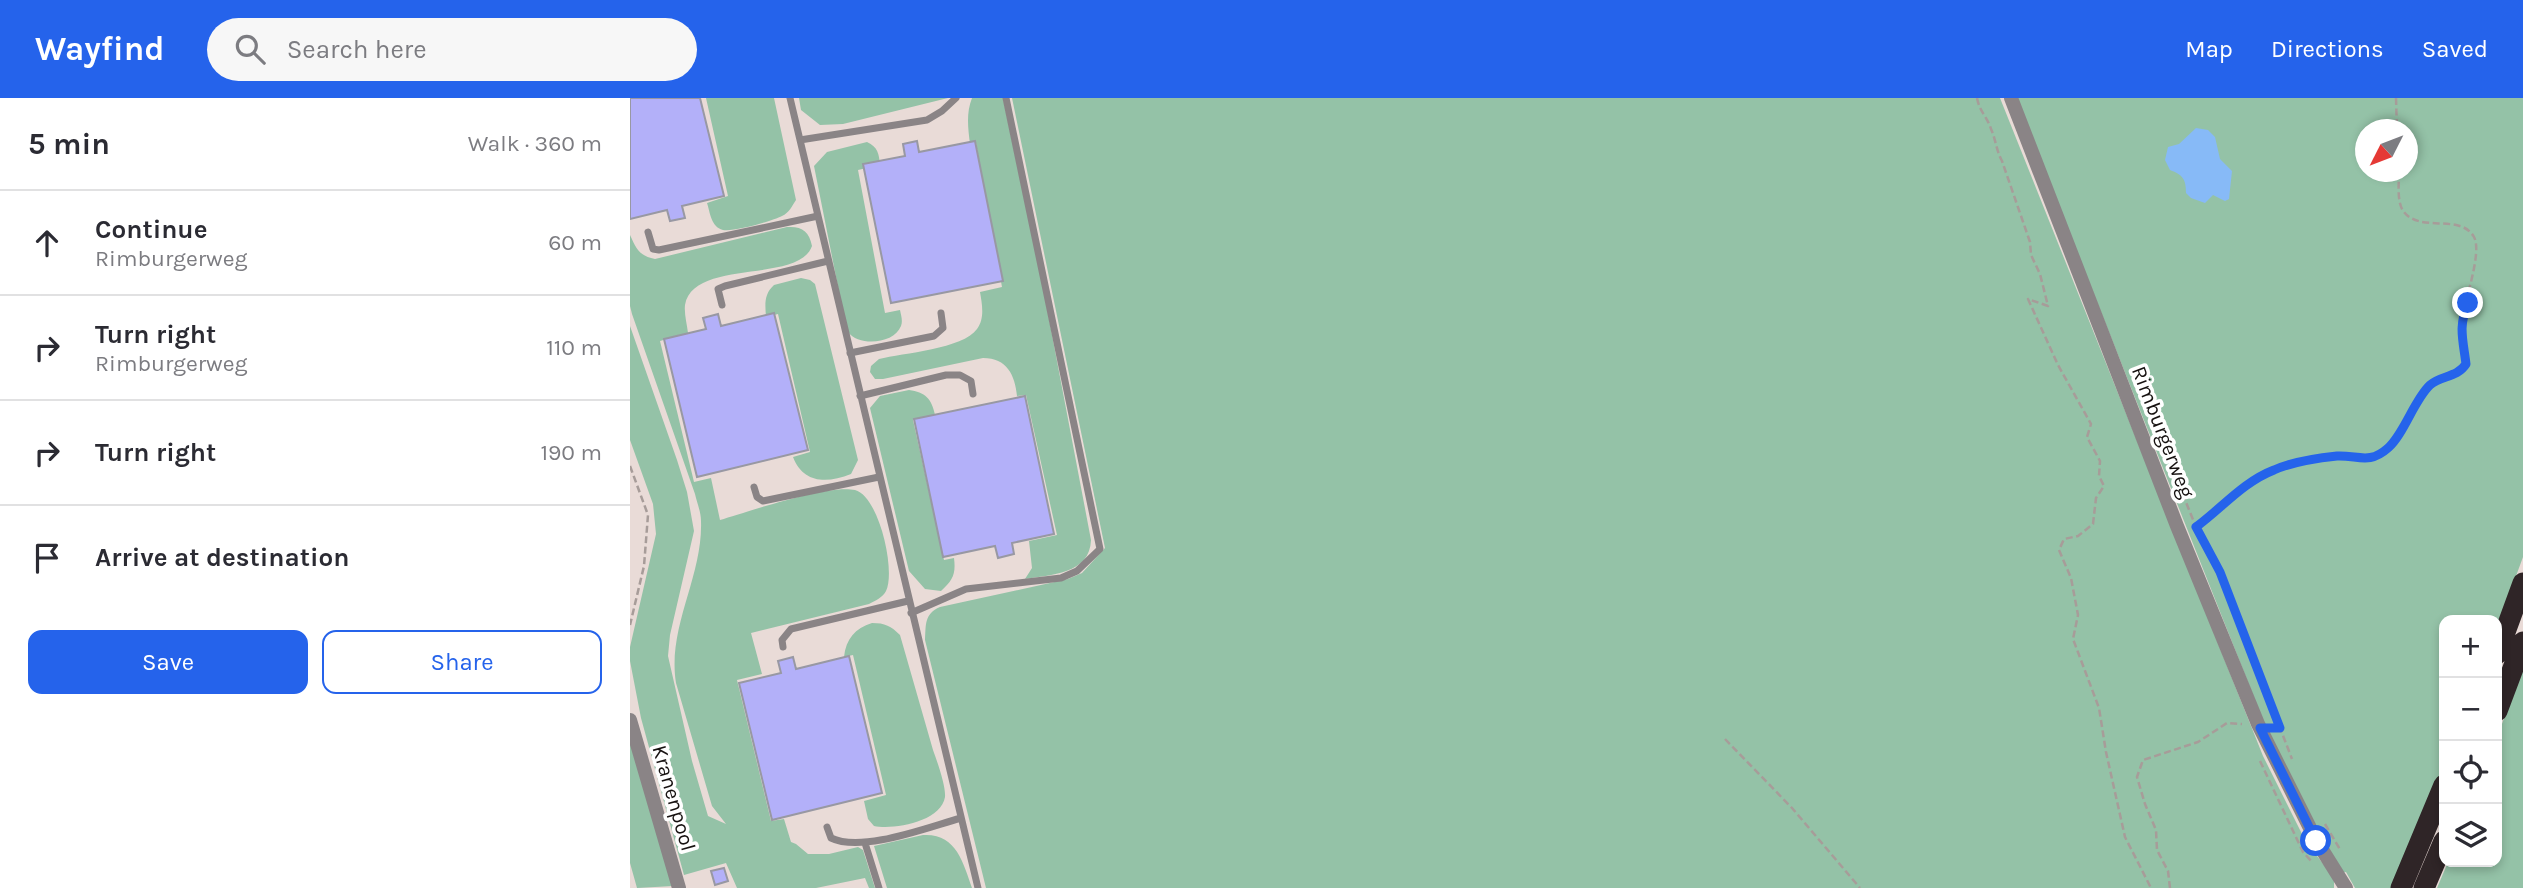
<!DOCTYPE html>
<meta charset="utf-8">
<style>
body{margin:0;font-family:Karla,sans-serif;background:#f7f7f7;color:#2b2b33}
.controls{position:absolute;right:21px;bottom:21px;display:grid;overflow:hidden;border-radius:14px;box-shadow:0 4px 10px #0003}
.controls button{width:63px;height:63px;display:grid;place-items:center;padding:0;border:0;border-bottom:2px solid #e1e1e2;background:#fff;color:#2b2b33;font:35px sans-serif}
.compass{position:absolute;left:1725px;top:21px;width:63px;height:63px;border-radius:50%;background:#fff;box-shadow:0 4px 10px #0003;rotate:228deg}
.stop{position:absolute;width:21px;height:21px;margin:-16px;border:5px solid #2563eb;border-radius:50%;background:#fff}
.stop.end{background:#2563eb;border-color:#fff;box-shadow:0 2px 7px #0008}
.list{margin:0;padding:0;list-style:none}
h2{display:flex;justify-content:space-between;align-items:center;height:91px;margin:0;padding:0 28px;font-size:30px}
h2 small{font-size:23px;font-weight:400;color:#7c7c81}
.list li{display:grid;grid-template-columns:46px 1fr auto;gap:21px;align-items:center;box-sizing:border-box;height:105px;padding:0 28px;border-top:2px solid #e1e1e2}
.list b{display:block;font-size:26px;white-space:nowrap}
.list p{margin:0;font-size:23px;white-space:nowrap;color:#7c7c81}
.list em{font-size:23px;font-style:normal;color:#7c7c81}
.actions{display:flex;gap:14px;padding:21px 28px}
.actions a{flex:1;padding:16px 0;border:2px solid #2563eb;border-radius:14px;text-align:center;font-size:24px;color:#2563eb}
.actions .main{background:#2563eb;color:#fff}
.icon{flex:none;width:38px;height:38px;fill:none;stroke:currentColor;stroke-width:2;stroke-linecap:round;stroke-linejoin:round}
.map{position:relative;flex:none;width:1893px;height:790px;overflow:hidden}
header{display:flex;align-items:center;gap:42px;box-sizing:border-box;height:98px;padding:0 35px;background:#2563eb;color:#fff}
header strong{font-size:33px}
nav{display:flex;gap:38px;margin-inline-start:auto;font-size:24px}
.search{width:490px;height:63px;background:#f7f7f7;display:flex;align-items:center;gap:18px;box-sizing:border-box;padding:0 24px;border-radius:38px;color:#7c7c81;font-size:26px}
main{display:flex}
aside{flex:1;background:#fff}
.map>svg:first-child{display:block}
</style>
<header>
<strong>Wayfind</strong>
<div class="search"><svg class="icon" aria-label="search" viewBox="0 0 24 24"><circle cx="10" cy="10" r="6"/><path d="M15 15l6 6"/></svg>Search here</div>
<nav><a>Map</a><a>Directions</a><a>Saved</a></nav>
</header>
<main>
<aside>
<h2>5 min<small>Walk · 360 m</small></h2>
<ul class="list">
<li><svg class="icon" aria-label="ahead" viewBox="0 0 24 24"><path d="M12 20V5M6 11l6-6 6 6"/></svg><div><b>Continue</b><p>Rimburgerweg</p></div><em>60 m</em></li>
<li><svg class="icon" aria-label="right" viewBox="0 0 24 24"><path d="M7 20v-9h11M14 6l5 5-5 5"/></svg><div><b>Turn right</b><p>Rimburgerweg</p></div><em>110 m</em></li>
<li><svg class="icon" aria-label="right" viewBox="0 0 24 24"><path d="M7 20v-9h11M14 6l5 5-5 5"/></svg><div><b>Turn right</b></div><em>190 m</em></li>
<li><svg class="icon" aria-label="arrive" viewBox="0 0 24 24"><path d="M6 21V4h12l-3 4 3 4H6"/></svg><div><b>Arrive at destination</b></div></li>
</ul>
<div class="actions"><a class="main">Save</a><a>Share</a></div>
</aside>
<div class="map">
<svg width="1893" height="790" viewBox="0 0 1893 790">
<rect width="100%" height="100%" fill="#e9dbd7"/>
<path fill="#94c2a7" fill-rule="evenodd" d="M 76,0 L 144,0 L 166,102 C 162,108 159,115 152,118 C 142,123 104,134 93,132 C 81,129 80,114 77,105 L 98,98 Z
M 169,0 L 318,0 L 213,26 L 190,27 L 171,12 Z
M 342,0 L 373,0 L 415,200 L 461,442 C 460,476 420,477 395,481 L 402,470 L 399,443 L 427,437 L 396,297 L 387,298 C 385,277 377,260 353,260 L 253,281 L 245,281 L 240,274 L 241,268 L 249,261 C 273,255 333,251 347,231 C 355,220 352,206 350,194 L 372,189 L 346,45 L 340,46 C 338,30 336,15 342,0 Z
M 382,0 L 1370,0 L 1633,658 L 1681,754 L 1684,754 L 1704,780 L 1704,790 L 356,790 L 295,542 C 296,527 294,516 310,509 L 438,481 L 452,475 L 475,450 Z
M 1386,0 L 1893,0 L 1893,459 L 1867,530 L 1867,522 L 1814,522 L 1814,666 L 1763,790 L 1725,790 L 1716,774 L 1711,775 L 1652,665 L 1635,627 ZM 1736,32 L 1778,32 L 1778,74 L 1736,74 Z
M 237,44 C 248,49 249,56 250,67 L 228,72 L 255,215 L 270,212 C 271,217 273,223 271,228 C 264,246 229,249 218,234 C 218,234 215,224 215,224 L 184,68 L 197,54 Z
M 157,129 C 172,128 179,133 182,148 C 169,186 63,160 55,207 C 54,216 57,226 58,235 L 30,243 L 64,384 L 81,380 L 90,422 C 121,413 197,386 225,392 C 249,398 266,473 256,493 C 253,499 245,503 239,506 L 121,535 L 132,576 L 107,582 L 141,723 L 154,721 L 161,744 L 166,746 L 178,756 L 199,756 L 228,749 L 233,752 L 245,790 L 239,790 L 235,780 L 186,790 L 107,790 L 96,765 L 54,777 L 11,620 L 0,563 L 0,549 L 26,436 L 23,406 L 0,342 L 0,228 L 47,362 L 57,394 L 64,433 L 40,537 L 38,558 L 62,663 L 78,718 L 96,726 L 82,708 L 46,585 C 37,529 73,479 71,423 C 71,414 67,405 65,396 L 2,216 L 0,208 L 0,137 C 6,150 9,158 25,161 Z
M 171,180 L 180,182 L 185,186 L 228,362 L 221,376 C 196,386 173,385 163,359 L 180,354 L 148,216 L 136,219 C 135,206 134,196 144,187 Z
M 279,292 C 295,294 302,301 305,317 L 283,322 L 314,462 L 324,460 C 326,476 323,482 311,493 L 295,491 L 279,473 L 240,310 L 250,298 Z
M 242,525 C 255,525 261,528 270,537 C 281,575 292,614 303,652 C 307,663 316,688 315,699 C 311,724 263,732 244,728 L 238,721 L 234,703 L 256,697 L 223,557 L 214,559 C 216,541 225,530 242,525 Z
M 1893,567 L 1893,790 L 1807,790 L 1818,764 L 1867,764 L 1867,640 Z
M 0,642 L 43,788 L 7,790 L 0,765 Z
M 293,737 C 326,735 333,764 342,790 L 257,790 L 244,748 Z"/>
<path fill="#87baf7" d="M 1566,30 L 1578,32 L 1585,39 L 1590,61 L 1602,73 L 1599,101 L 1595,103 L 1583,97 L 1575,105 L 1561,100 L 1556,95 C 1556,81 1553,77 1540,72 L 1535,62 L 1538,49 L 1549,46 Z"/>
<path fill="#b3b0f9" stroke="#9898a3" stroke-width="2" d="M 0,0 L 70,0 L 94,98 L 52,108 L 55,120 L 40,123 L 37,112 L 0,121 Z
M 287,43 L 289,54 L 345,43 L 373,183 L 261,205 L 233,66 L 275,58 L 273,46 Z
M 144,215 L 178,352 L 67,379 L 34,241 L 76,231 L 73,220 L 88,216 L 91,228 Z
M 395,298 L 424,436 L 382,445 L 384,456 L 368,460 L 365,448 L 313,459 L 284,321 Z
M 219,558 L 252,695 L 142,722 L 109,585 L 151,575 L 148,563 L 163,559 L 166,571 Z
M 94,770 L 98,783 L 85,787 L 81,773 Z"/>
<g fill="none" stroke-linecap="round" stroke-linejoin="round">
<path stroke="#a79c99" stroke-width="2.5" stroke-dasharray="7 3.5" stroke-linecap="butt" d="M 1347,0 C 1350,15 1357,18 1361,31 C 1366,42 1366,52 1372,63 L 1400,144 L 1401,157 L 1410,176 L 1418,208 L 1398,201 L 1428,267 L 1461,326 L 1457,339 L 1470,363 L 1469,378 L 1474,388 L 1466,400 L 1463,426 L 1448,438 L 1434,441 L 1429,452 L 1441,480 L 1448,517 L 1443,541 L 1469,610 L 1476,654 L 1495,739 L 1521,790
M 1766,0 L 1767,32
M 1517,308 L 1566,429 L 1590,474 L 1662,661
M 0,368 L 18,417 L 14,468 L 0,527
M 1565,429 L 1588,412 L 1611,390 L 1645,371 L 1709,358 L 1737,362 L 1758,350 L 1797,291 L 1809,281 L 1832,273 L 1836,266 C 1834,254 1830,241 1831,229 C 1832,209 1853,156 1844,139 C 1830,114 1787,137 1772,111 C 1767,101 1769,84 1769,74
M 1095,641 L 1162,710 L 1230,790
M 1630,663 L 1673,754 L 1683,765
M 1695,726 L 1711,753
M 1540,790 L 1538,773 L 1527,752 L 1526,732 L 1515,706 L 1507,679 L 1513,662 L 1568,644 L 1597,625 L 1612,626"/>
<path stroke="#8a8486" stroke-width="7" d="M 160,0 L 348,790
M 170,42 L 297,22 L 312,13 L 326,0
M 18,134 L 23,151 L 29,152 L 188,118
M 92,207 L 88,191 L 95,188 L 198,163
M 220,255 L 304,238 L 313,230 L 311,215
M 230,298 L 316,277 L 330,277 L 341,283 L 343,296
M 124,389 L 127,399 L 133,403 L 249,379
M 281,515 L 336,491 L 431,480 L 447,473 L 470,451 L 376,0
M 153,549 L 152,542 L 161,531 L 278,503
M 197,729 L 201,740 C 232,755 298,729 331,720
M 235,745 L 249,790"/>
<path stroke="#8a8486" stroke-width="14" d="M 1381,0 L 1547,428 L 1628,626 L 1686,742 L 1716,790
M 0,622 L 49,790"/>
<path stroke="#2f2527" stroke-width="21" d="M 1867,556 L 1893,485
M 1867,613 L 1893,544
M 1771,790 L 1814,687
M 1794,790 L 1814,743"/>
</g>
<g fill="none" stroke-linecap="round" stroke-linejoin="round">
<path stroke="#2563eb" stroke-width="9" d="M 1686,743 L 1630,630 L 1650,630 L 1590,474 L 1566,429 C 1592,410 1613,384 1644,372 C 1662,364 1688,360 1707,358 C 1728,357 1739,367 1758,350 C 1774,336 1784,302 1800,287 C 1811,277 1827,280 1836,266 C 1833,241 1828,229 1838,205"/>
</g>
<g text-anchor="middle" dominant-baseline="central" stroke-width="7" stroke-linejoin="round" paint-order="stroke">
<g font-size="21" fill="#161110" stroke="#fff">
<text transform="translate(1533 334) rotate(69)">Rimburgerweg</text>
<text transform="translate(44 700) rotate(74)">Kranenpool</text>
</g>
</g>
</svg>
<div class="controls">
<button>+</button>
<button>−</button>
<button><svg class="icon" aria-label="locate" viewBox="0 0 24 24"><circle cx="12" cy="12" r="6"/><path d="M12 2v4M12 18v4M2 12h4M18 12h4"/></svg></button>
<button><svg class="icon" aria-label="layers" viewBox="0 0 24 24"><path d="M12 4l9 5-9 5-9-5zM3 14l9 5 9-5"/></svg></button>
</div>
<svg class="compass" viewBox="-18 -18 36 36"><path d="M0-13l5 13h-10z" fill="#e53935"/><path d="M0 13l5-13h-10z" fill="#7c7c81"/></svg>
<div class="stop" style="left:1686px;top:743px"></div>
<div class="stop end" style="left:1838px;top:205px"></div>
</div>
</main>
